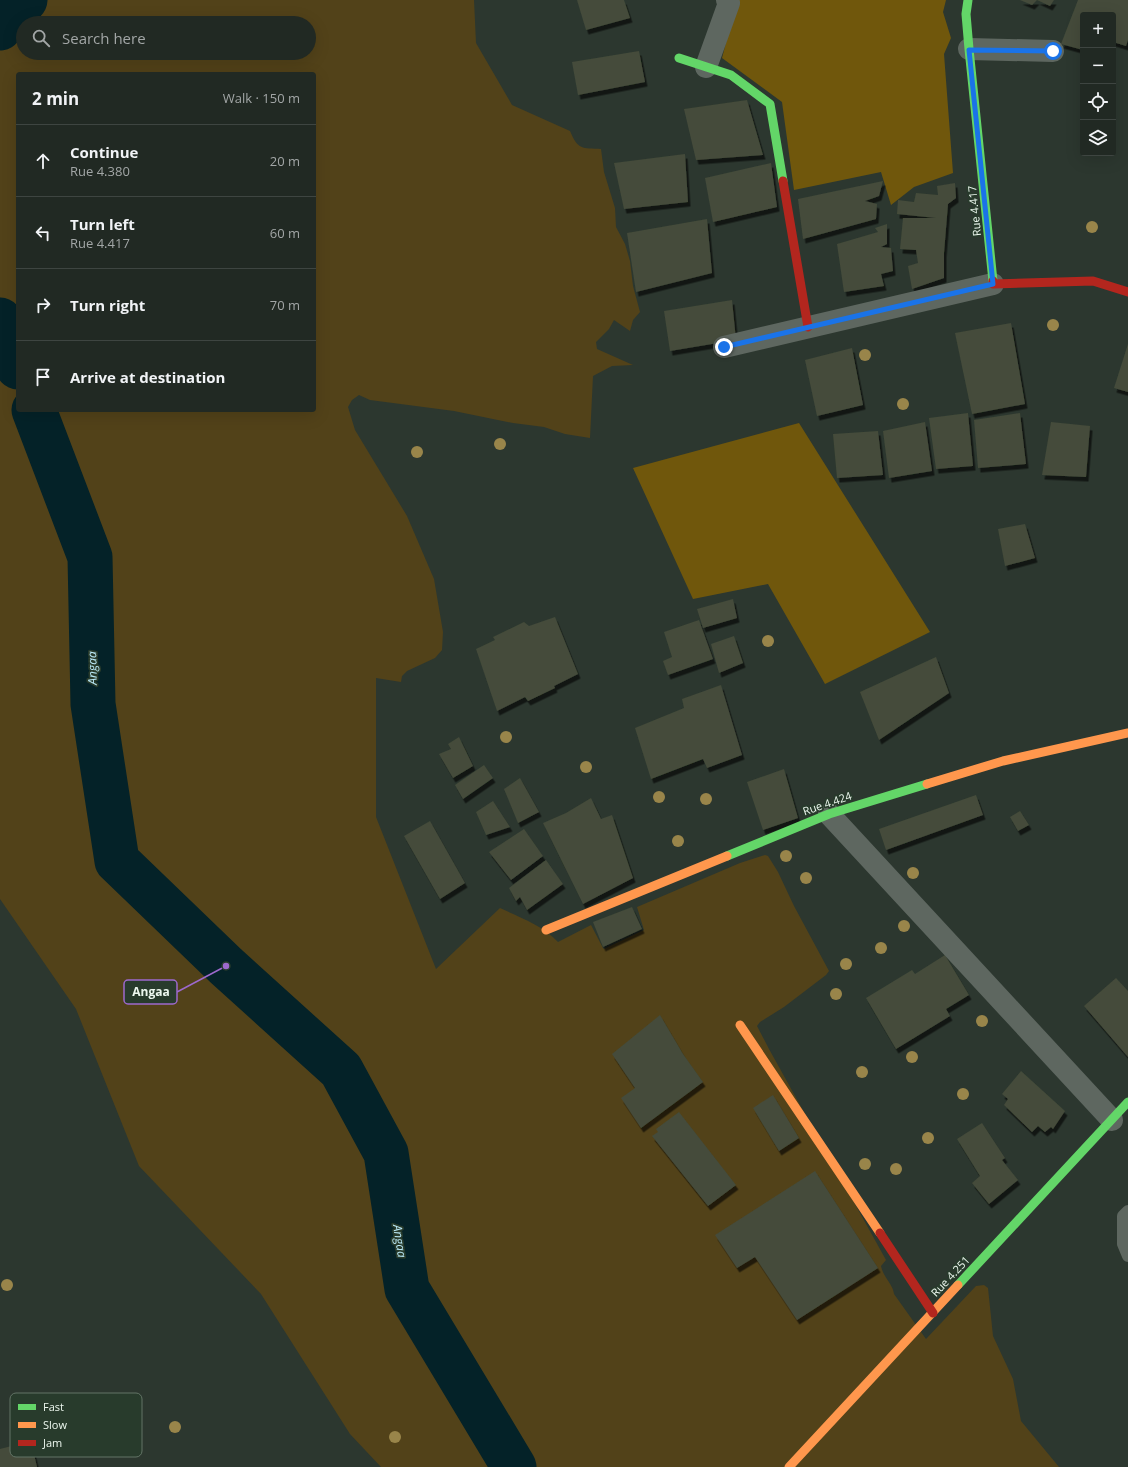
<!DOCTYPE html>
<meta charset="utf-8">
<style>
body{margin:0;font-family:"Open Sans",sans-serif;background:#29312b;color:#f1f3f6}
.controls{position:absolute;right:12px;top:12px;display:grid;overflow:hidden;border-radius:4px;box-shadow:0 4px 16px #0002}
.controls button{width:36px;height:36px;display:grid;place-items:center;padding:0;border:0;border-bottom:1px solid #3e4541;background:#212923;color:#f1f3f6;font:20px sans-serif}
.stop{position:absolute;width:12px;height:12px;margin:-9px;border:3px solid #1a73e8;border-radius:50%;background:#fff}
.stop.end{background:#1a73e8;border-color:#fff;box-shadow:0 1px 4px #0008}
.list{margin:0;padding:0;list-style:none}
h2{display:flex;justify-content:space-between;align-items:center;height:52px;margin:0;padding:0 16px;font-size:17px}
h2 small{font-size:13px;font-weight:400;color:#a2a6a6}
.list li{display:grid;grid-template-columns:26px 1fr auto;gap:12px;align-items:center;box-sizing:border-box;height:72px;padding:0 16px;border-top:1px solid #3e4541}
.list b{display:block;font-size:15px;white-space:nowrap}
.list p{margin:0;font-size:13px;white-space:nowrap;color:#a2a6a6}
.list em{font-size:13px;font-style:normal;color:#a2a6a6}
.icon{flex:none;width:22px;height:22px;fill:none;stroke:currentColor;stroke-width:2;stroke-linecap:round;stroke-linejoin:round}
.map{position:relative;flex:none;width:1128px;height:1467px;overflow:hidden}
.search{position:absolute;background:#212923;box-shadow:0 4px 16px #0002;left:16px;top:16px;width:300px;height:44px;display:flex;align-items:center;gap:10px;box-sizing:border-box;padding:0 14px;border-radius:22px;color:#a2a6a6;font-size:15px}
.panel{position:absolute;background:#212923;box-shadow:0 4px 16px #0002;left:16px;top:72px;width:300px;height:340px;border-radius:4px}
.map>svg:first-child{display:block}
</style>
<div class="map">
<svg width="1128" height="1467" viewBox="0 0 1128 1467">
<defs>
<filter id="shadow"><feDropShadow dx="2.5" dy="4.5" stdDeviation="0" flood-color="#0009"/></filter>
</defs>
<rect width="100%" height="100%" fill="#2c372f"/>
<path fill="#524219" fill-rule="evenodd" d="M 0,0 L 474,0 L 476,43 L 512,105 L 570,131 C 578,150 582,148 601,149 L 604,172 L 615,208 L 616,227 L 625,244 L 630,261 L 633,286 L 640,312 L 633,320 L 630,331 L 614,320 L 609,329 L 596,342 L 597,349 L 633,365 L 612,366 L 593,376 L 590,438 L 565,434 L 544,427 L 513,423 L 454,411 L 370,400 L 359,395 L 352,400 L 348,407 L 355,430 L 407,516 L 434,579 L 443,632 L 442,650 L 435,658 L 407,671 L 402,676 L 401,682 L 376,678 L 376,817 L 436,969 L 500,908 C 521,918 542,925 558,942 L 591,925 L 603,948 L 604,949 L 644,930 L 637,907 L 740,863 L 765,855 L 768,856 L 778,872 L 794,906 L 829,971 L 826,975 L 784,1007 L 760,1022 L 757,1026 L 769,1049 L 886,1260 L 881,1266 C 883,1277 893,1284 894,1294 L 926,1339 L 976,1286 L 984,1285 L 988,1288 L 993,1336 L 1013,1379 L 1021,1421 L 1059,1467 L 381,1467 L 350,1434 L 261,1294 L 139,1166 L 76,1009 L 0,899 ZM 23,23 L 309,23 L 309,53 L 23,53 ZM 18,74 L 314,74 L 314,410 L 18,410 Z"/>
<path fill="#70570c" d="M 737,0 L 946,0 L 943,12 L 951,38 L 944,54 L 953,173 L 914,187 L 891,205 L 881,172 L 794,190 L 782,102 L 722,58 Z
M 799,423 L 930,632 L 825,684 L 768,584 L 693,599 L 633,468 Z"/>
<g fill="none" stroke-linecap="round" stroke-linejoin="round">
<path stroke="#042228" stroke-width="45" d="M 0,28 L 11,13 L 25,0
M 0,320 L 18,367
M 34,410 L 90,557 L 93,704 L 117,861 L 226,966 L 341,1070 L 386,1153 L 407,1289 L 514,1467"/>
</g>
<path fill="#444b3a" filter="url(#shadow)" d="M 577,0 L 624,0 L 630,18 L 586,30 Z
M 1020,0 L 1054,0 L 1050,6 L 1037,0 L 1032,5 Z
M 1078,0 L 1128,0 L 1128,40 L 1126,46 L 1113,42 L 1113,15 L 1083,15 L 1083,50 L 1061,44 Z
M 639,51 L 645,82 L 578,95 L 572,62 Z
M 747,100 L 763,155 L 696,160 L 684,109 Z
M 685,154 L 688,202 L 624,209 L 614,163 Z
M 771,163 L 777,207 L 713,222 L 705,178 Z
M 883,181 L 879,196 L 865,201 L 877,204 L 876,219 L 803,239 L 798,199 Z
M 955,183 L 956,198 L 948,204 L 944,253 L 944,278 L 912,289 L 908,266 L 918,263 L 916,250 L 900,249 L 903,218 L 936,218 L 897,214 L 898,200 L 914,202 L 916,193 L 938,195 L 937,186 Z
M 707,219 L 712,273 L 636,292 L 627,233 Z
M 887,224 L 887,244 L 881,247 L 891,248 L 893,271 L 881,274 L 884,286 L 844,292 L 837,244 L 878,232 L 875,228 Z
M 732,300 L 736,340 L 670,351 L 664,311 Z
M 1011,323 L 1025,404 L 972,414 L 955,333 Z
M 1128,344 L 1128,392 L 1114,388 Z
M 852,348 L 863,405 L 817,416 L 805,360 Z
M 968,413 L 973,466 L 936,469 L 929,418 Z
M 1020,413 L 1026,464 L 978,468 L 974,420 Z
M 925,422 L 932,471 L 889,478 L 883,431 Z
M 1051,422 L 1090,426 L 1086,477 L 1042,475 Z
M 878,431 L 883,475 L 837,478 L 833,434 Z
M 1025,524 L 1035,558 L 1005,566 L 998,529 Z
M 733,599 L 737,618 L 703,628 L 697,609 Z
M 555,617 L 578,674 L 554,686 L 555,688 L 528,701 L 525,697 L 497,711 L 476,649 L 495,640 L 493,637 L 524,622 L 529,626 Z
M 699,620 L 713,659 L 668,675 L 663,661 L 672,657 L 664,632 Z
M 734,636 L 743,663 L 719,673 L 711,644 Z
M 936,657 L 949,693 L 879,740 L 860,692 Z
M 721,685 L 742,755 L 707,768 L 703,759 L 651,779 L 635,728 L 684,708 L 682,699 Z
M 459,737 L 473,766 L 453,778 L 439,754 L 451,749 L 448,744 Z
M 484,765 L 493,778 L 463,799 L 455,785 Z
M 784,769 L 798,818 L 763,830 L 747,782 Z
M 520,778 L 539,812 L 518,823 L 504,789 Z
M 976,795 L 983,815 L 886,850 L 879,829 Z
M 591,798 L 601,819 L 612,815 L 633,878 L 583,904 L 543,823 L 566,813 Z
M 493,801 L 510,827 L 486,835 L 476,812 Z
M 1020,811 L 1029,825 L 1018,831 L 1010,817 Z
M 430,821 L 465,883 L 440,899 L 404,836 Z
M 524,829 L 543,856 L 511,880 L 489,852 Z
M 546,860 L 563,884 L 527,910 L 520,897 L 516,901 L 509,888 Z
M 632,907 L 642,929 L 603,947 L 593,922 Z
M 945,955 L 969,995 L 946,1009 L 950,1016 L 896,1049 L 866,998 L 912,970 L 915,974 Z
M 1116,978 L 1128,991 L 1128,1057 L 1084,1006 Z
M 660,1015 L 683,1054 L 703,1082 L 641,1128 L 621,1098 L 635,1088 L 612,1054 Z
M 1021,1071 L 1065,1111 L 1053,1129 L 1051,1127 L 1045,1132 L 1038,1126 L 1032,1132 L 1004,1105 L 1008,1099 L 1002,1094 Z
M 773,1095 L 799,1138 L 779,1151 L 753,1108 Z
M 679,1112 L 736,1185 L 708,1206 L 652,1136 L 658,1132 L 656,1129 Z
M 982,1123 L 1005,1158 L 1002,1160 L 1018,1180 L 989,1204 L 972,1183 L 980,1176 L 957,1139 Z
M 815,1171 L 878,1268 L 797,1320 L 755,1257 L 737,1268 L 715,1235 Z
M 31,1441 L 37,1467 L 0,1467 L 0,1449 Z"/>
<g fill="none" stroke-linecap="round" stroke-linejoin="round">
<path stroke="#5e6760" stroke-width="12" d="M 1128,1211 L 1123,1216 L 1123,1244 L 1128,1256"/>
<path stroke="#5e6760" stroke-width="22" d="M 969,49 L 1053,51
M 706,67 L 729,3 L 727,0
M 724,347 L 993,284
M 829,814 L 1112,1120"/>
<path stroke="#63d668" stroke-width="9" d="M 968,0 L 966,14 L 969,49 L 993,281
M 679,58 L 731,75 L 770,104 L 783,181
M 727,856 L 829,814 L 927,784
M 958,1285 L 1128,1102"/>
<path stroke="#ff974d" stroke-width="9" d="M 927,784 L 1003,761 L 1128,733
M 546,930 L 727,856
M 740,1025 L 880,1233
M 789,1467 L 958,1285"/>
<path stroke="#b3261e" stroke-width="9" d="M 783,181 L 808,327
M 993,281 L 993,284 L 1093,281 L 1128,292
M 880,1233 L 933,1313"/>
</g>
<g fill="#99854a">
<circle cx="1092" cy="227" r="6"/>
<circle cx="1053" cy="325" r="6"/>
<circle cx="865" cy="355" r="6"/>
<circle cx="903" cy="404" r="6"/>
<circle cx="500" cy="444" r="6"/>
<circle cx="417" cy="452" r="6"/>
<circle cx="768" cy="641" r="6"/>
<circle cx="506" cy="737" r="6"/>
<circle cx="586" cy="767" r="6"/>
<circle cx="659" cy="797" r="6"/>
<circle cx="706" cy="799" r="6"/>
<circle cx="678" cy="841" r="6"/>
<circle cx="786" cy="856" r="6"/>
<circle cx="913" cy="873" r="6"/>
<circle cx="806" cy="878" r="6"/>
<circle cx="904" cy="926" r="6"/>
<circle cx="881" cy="948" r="6"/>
<circle cx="846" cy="964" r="6"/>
<circle cx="836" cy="994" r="6"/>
<circle cx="982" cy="1021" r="6"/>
<circle cx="912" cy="1057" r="6"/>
<circle cx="862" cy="1072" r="6"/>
<circle cx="963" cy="1094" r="6"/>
<circle cx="928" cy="1138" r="6"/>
<circle cx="865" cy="1164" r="6"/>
<circle cx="896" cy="1169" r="6"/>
<circle cx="7" cy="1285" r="6"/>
<circle cx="175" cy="1427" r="6"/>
<circle cx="395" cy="1437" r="6"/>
</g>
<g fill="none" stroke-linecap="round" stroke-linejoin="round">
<path stroke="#1a73e8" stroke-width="5" d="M 724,347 L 993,284 L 969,50 L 1053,51"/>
</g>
<g text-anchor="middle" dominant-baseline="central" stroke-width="3.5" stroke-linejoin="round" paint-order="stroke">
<g font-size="11" fill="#edf8ef" stroke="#283b2c">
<text transform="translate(974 211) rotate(-96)">Rue 4.417</text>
<text transform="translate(827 803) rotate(-19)">Rue 4.424</text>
<text transform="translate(950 1276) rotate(-47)">Rue 4.251</text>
</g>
<g font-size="12" font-style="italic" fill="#b9e8f6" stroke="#283b2c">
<text transform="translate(92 668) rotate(-91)">Angaa</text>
<text transform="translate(400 1241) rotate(81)">Angaa</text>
</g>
</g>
<rect x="10" y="1393" width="132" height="64" rx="6" fill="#283b2c" stroke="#637466" stroke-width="1"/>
<rect x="18" y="1404" width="18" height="6" fill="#63d668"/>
<rect x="18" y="1422" width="18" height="6" fill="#ff974d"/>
<rect x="18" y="1440" width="18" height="6" fill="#b3261e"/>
<g font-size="11" fill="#edf8ef">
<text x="43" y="1411">Fast</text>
<text x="43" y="1429">Slow</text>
<text x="43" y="1447">Jam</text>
</g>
<path fill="none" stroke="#9d69cd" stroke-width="1.5" d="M226 966L177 992"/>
<circle fill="#9d69cd" stroke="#283b2c" stroke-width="1.5" cx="226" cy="966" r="4"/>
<rect fill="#283b2c" stroke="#9d69cd" stroke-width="1.5" x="124" y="980" width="53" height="24" rx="4"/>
<g font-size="12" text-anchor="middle" font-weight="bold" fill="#edf8ef">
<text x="151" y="996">Angaa</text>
</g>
</svg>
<div class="controls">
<button>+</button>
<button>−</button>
<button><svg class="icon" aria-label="locate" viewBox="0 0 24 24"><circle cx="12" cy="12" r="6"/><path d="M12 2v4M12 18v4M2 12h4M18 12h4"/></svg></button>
<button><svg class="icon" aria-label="layers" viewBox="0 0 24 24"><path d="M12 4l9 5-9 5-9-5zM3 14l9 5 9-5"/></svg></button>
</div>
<div class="stop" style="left:1053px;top:51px"></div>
<div class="stop end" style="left:724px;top:347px"></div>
<div class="search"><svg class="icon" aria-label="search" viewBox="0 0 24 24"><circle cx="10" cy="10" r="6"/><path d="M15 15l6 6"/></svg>Search here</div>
<section class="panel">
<h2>2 min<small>Walk · 150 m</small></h2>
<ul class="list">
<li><svg class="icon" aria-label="ahead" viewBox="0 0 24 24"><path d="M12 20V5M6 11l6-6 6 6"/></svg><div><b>Continue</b><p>Rue 4.380</p></div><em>20 m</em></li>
<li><svg class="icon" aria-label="left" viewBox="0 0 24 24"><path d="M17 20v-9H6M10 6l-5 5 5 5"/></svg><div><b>Turn left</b><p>Rue 4.417</p></div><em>60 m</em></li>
<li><svg class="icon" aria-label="right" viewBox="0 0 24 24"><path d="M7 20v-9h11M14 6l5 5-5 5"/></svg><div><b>Turn right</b></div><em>70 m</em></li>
<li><svg class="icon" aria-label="arrive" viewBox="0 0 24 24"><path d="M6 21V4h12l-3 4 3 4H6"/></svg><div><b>Arrive at destination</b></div></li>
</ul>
</section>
</div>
